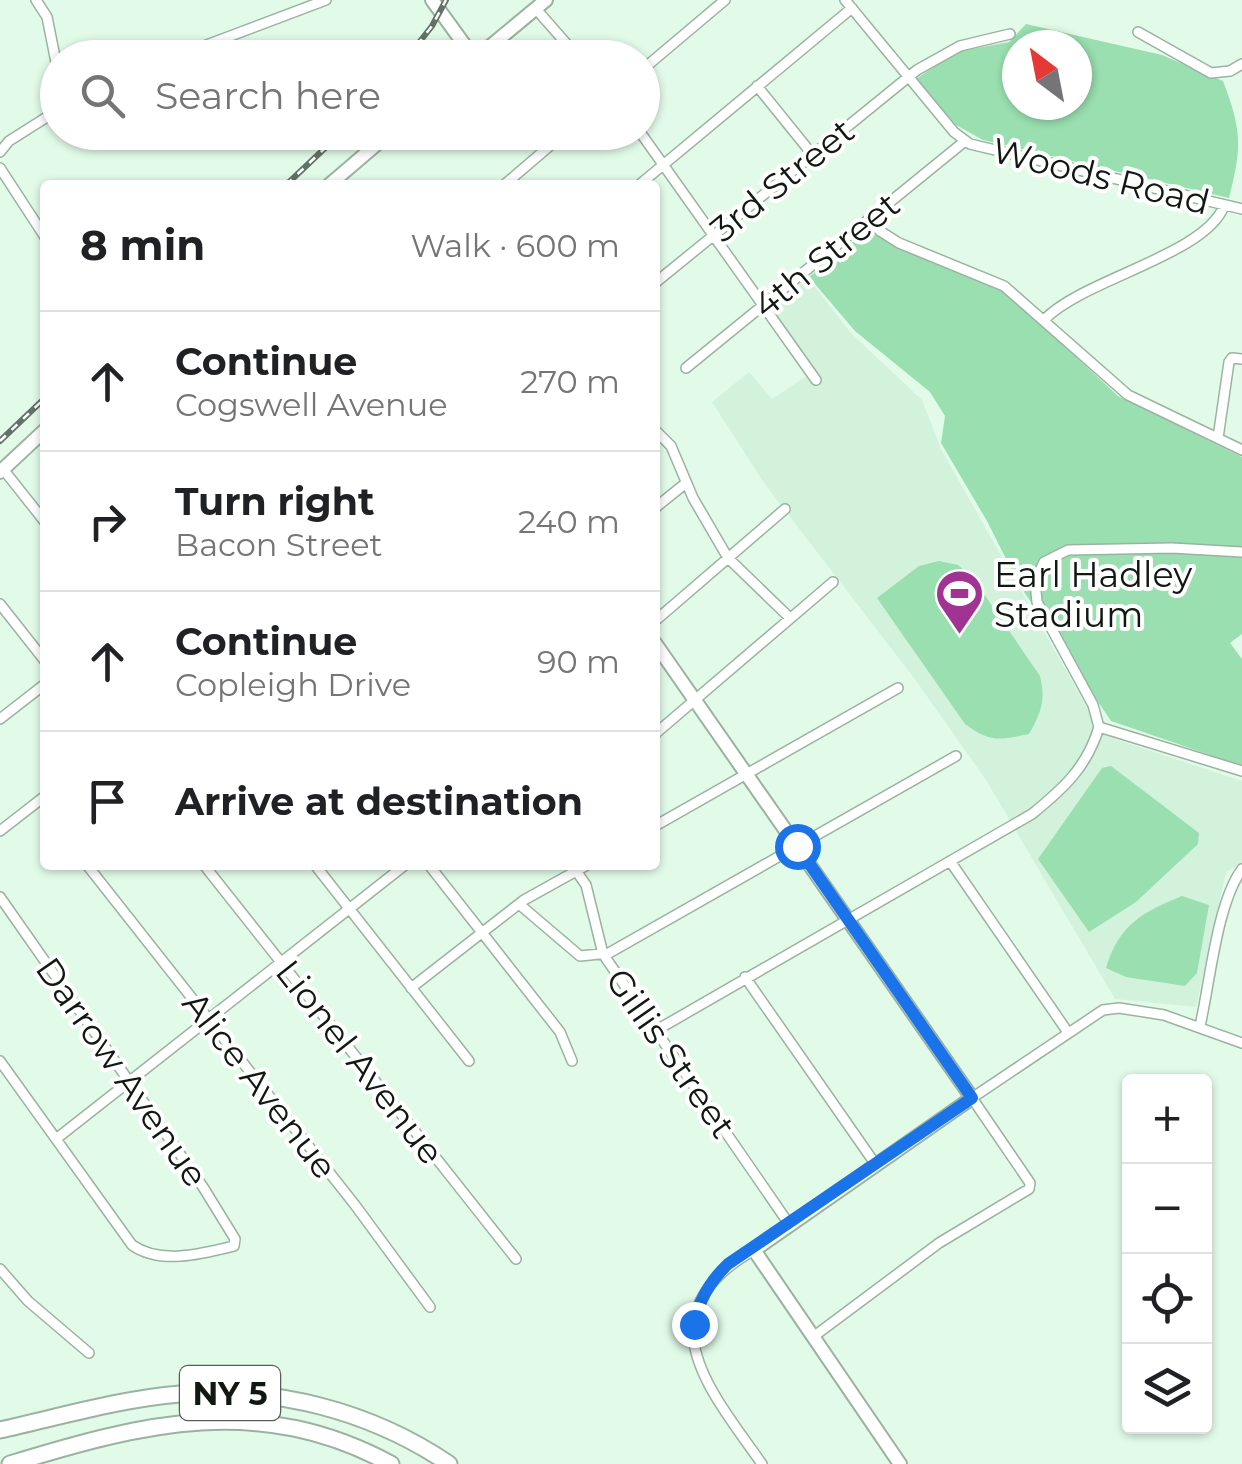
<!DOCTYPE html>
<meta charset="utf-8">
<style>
body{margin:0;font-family:Montserrat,sans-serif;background:#f6f6f6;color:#202124}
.controls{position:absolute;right:30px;bottom:30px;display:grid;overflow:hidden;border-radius:10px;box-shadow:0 2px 8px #0004}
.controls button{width:90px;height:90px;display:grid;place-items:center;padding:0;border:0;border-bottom:2px solid #e0e0e0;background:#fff;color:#202124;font:50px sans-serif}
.compass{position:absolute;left:1002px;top:30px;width:90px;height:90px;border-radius:50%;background:#fff;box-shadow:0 2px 8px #0004;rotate:328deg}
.stop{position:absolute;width:30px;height:30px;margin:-22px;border:8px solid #1a73e8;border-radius:50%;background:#fff}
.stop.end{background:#1a73e8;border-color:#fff;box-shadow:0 2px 10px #0008}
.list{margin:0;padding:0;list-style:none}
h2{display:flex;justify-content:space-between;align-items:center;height:130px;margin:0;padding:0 40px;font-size:42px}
h2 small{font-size:32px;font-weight:400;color:#757577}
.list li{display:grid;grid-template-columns:65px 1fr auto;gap:30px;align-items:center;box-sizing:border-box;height:140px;padding:0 40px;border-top:2px solid #e0e0e0}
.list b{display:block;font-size:38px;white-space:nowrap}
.list p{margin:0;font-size:32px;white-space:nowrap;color:#757577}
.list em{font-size:32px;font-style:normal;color:#757577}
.icon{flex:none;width:55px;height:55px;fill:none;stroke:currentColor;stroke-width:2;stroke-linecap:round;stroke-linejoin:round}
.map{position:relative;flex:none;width:1242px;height:1464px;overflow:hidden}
.search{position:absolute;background:#fff;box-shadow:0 2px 8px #0004;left:40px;top:40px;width:620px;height:110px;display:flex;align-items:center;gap:25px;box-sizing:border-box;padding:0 35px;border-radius:55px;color:#757577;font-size:38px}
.panel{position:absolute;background:#fff;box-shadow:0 2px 8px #0004;left:40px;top:180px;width:620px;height:690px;border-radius:10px}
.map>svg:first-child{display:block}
</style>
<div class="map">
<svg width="1242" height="1464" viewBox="0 0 1242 1464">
<rect width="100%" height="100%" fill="#e2fbe9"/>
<path fill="#d3f2db" d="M 808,278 L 851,333 L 922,400 L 941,449 L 1093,718 L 1115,739 L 1242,781 L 1242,863 L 1226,872 L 1196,1007 L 1115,999 L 986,780 L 914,678 L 764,483 L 712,402 L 749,372 L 772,399 L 808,375 L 763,313 Z"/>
<path fill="#99dfaf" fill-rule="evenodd" d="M 1026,24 L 1162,55 L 1223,81 C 1242,131 1242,147 1229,198 L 983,140 L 956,125 L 916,79 L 956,52 L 1009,42 ZM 1017,45 L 1077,45 L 1077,105 L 1017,105 Z
M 866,231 L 1007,293 L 1118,396 L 1242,457 L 1242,634 L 1230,643 L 1242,659 L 1242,766 L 1111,721 L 1018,583 L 987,521 L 941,443 L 945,416 L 930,392 L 855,331 L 809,277 Z
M 939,561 L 958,565 L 973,578 L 1040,676 C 1046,700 1041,713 1029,734 C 998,740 991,743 965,724 L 877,598 L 919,566 Z
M 1111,766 L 1199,833 L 1198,844 L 1136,902 L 1089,932 L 1038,859 L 1102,768 Z
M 1182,896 L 1209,905 L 1197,973 L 1185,986 L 1126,977 L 1106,968 C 1119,925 1142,912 1182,896 Z"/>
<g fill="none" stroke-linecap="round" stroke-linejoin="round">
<defs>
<path id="street" d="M 36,0 L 47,17 L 58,72
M 845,0 L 954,132 L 970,144 L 1242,209
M 536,9 L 579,58
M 1138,32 L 1211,73 L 1230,71 L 1242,64
M 172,58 L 326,0
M 642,70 L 725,0
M 757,86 L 812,154
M 640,132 L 816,380
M 0,152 L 9,141 L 58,110
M 0,168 L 45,237
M 504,185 L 566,132
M 639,185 L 852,8
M 870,220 L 880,231 L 899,243 L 1004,286 L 1128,395 L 1242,450
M 655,283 L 917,70 L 960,46 L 1010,34
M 1045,319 C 1084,279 1205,255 1224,206
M 686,368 L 965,141
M 655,430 L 671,446 L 693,498 L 728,558 L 790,618
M 1218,438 L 1229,362 L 1232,358 L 1242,359
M 3,469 L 45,522
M 655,508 L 686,483
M 0,604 L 45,661
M 655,621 L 785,509
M 0,719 L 45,684
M 1099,727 L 1093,705 L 1037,602 L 1035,581 L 1044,562 L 1068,550 L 1172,548 L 1242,552
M 1099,727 L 1242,771
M 655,734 L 833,582
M 655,826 L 898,688
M 0,831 L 45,796
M 950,861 L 1067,1031
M 87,865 L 355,1205 L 430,1307
M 204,865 L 516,1259
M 315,865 L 469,1061
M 429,865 L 560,1032 L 572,1061
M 572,865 L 586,885 L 603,954 L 789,1224
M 0,897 L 203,1187 L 235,1239 L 234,1246 C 202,1254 160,1265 132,1245 L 0,1061
M 519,904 L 580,956 L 609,953 L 956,756
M 745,977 L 876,1165
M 411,988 L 524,900 L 587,865
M 1200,1026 C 1210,982 1217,903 1242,869
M 655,1031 L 1032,814 C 1064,788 1087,767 1099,727
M 56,1139 L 405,865
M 754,1250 C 642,1314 709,1389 762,1464
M 0,1269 L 28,1301 L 89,1353
M 813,1337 L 939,1243 L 1029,1189 L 1030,1183 L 972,1098 L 1103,1010 L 1119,1008 L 1164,1015 L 1242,1043"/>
<path id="secondary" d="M 432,0 L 474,58
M 476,58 L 546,0
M 329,185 L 391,132
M 0,472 L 45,430
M 655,643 L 972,1098 L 754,1250 L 900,1464"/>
<path id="highway" d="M 0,1430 C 59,1417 119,1399 180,1394 C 274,1386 371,1411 449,1464
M 10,1464 C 144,1423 259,1393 391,1464"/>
</defs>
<use href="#street" stroke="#9bb2a1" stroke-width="12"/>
<use href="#secondary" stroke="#9bb2a1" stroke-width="16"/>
<use href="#highway" stroke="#9bb2a1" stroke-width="19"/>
<use href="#street" stroke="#fff" stroke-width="9"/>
<use href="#secondary" stroke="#fff" stroke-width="12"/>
<use href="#highway" stroke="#fff" stroke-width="15"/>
<defs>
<path id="rail" d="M 407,58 L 432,26 L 446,0
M 286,185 L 342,132
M 0,441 L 45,398"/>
</defs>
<use href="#rail" stroke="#637267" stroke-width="6"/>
<use href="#rail" stroke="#fff" stroke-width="2.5" stroke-dasharray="8" stroke-linecap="butt"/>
</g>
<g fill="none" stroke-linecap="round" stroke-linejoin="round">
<path stroke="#1a73e8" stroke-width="12" d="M 694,1324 C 699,1300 710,1281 728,1264 L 972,1098 L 797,846"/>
</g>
<defs>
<symbol id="stadium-pin" viewBox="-11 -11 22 30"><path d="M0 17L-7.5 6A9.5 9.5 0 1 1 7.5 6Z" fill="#a13392" stroke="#fff"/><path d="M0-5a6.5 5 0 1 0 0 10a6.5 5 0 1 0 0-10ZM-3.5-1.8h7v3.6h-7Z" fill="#fff"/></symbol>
</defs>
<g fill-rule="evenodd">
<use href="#stadium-pin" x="932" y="566" width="55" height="75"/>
</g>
<g text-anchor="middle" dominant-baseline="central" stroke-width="8" stroke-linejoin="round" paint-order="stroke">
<rect fill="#fff" stroke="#585d59" stroke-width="2.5" x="180" y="1366" width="100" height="54" rx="8"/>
<g font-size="32" font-weight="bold" fill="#101812">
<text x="230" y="1393">NY 5</text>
</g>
<g font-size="35" fill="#101812" stroke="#fff">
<text transform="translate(1101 176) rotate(14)">Woods Road</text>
<text transform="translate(782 180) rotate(-39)">3rd Street</text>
<text transform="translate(826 255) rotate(-39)">4th Street</text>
<text transform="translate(671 1053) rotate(55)">Gillis Street</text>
<text transform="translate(360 1062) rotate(52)">Lionel Avenue</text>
<text transform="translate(122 1072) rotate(55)">Darrow Avenue</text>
<text transform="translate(260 1085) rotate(52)">Alice Avenue</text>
</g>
<g font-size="35" fill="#101812" stroke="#fff" text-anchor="start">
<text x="994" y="574">Earl Hadley<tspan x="994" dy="40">Stadium</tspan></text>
</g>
</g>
</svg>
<div class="controls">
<button>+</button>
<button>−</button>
<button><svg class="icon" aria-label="locate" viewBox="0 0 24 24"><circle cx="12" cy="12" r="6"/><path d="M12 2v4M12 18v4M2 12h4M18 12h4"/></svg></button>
<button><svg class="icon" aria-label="layers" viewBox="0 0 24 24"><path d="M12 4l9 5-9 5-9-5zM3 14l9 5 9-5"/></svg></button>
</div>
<svg class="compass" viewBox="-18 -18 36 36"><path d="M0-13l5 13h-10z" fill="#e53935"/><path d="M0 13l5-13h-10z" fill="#757577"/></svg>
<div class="stop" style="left:797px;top:846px"></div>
<div class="stop end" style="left:694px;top:1324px"></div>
<div class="search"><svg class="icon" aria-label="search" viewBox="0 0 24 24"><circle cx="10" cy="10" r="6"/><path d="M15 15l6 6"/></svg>Search here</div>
<section class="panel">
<h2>8 min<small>Walk · 600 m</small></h2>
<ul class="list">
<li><svg class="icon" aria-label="ahead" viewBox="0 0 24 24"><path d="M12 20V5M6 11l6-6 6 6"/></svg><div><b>Continue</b><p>Cogswell Avenue</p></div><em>270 m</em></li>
<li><svg class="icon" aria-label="right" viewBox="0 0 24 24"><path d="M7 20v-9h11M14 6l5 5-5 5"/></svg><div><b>Turn right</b><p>Bacon Street</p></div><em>240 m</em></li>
<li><svg class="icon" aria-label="ahead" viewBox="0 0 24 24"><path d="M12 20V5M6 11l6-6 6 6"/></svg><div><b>Continue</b><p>Copleigh Drive</p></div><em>90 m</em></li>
<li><svg class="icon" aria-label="arrive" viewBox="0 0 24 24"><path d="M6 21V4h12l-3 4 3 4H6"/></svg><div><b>Arrive at destination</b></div></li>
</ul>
</section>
</div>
